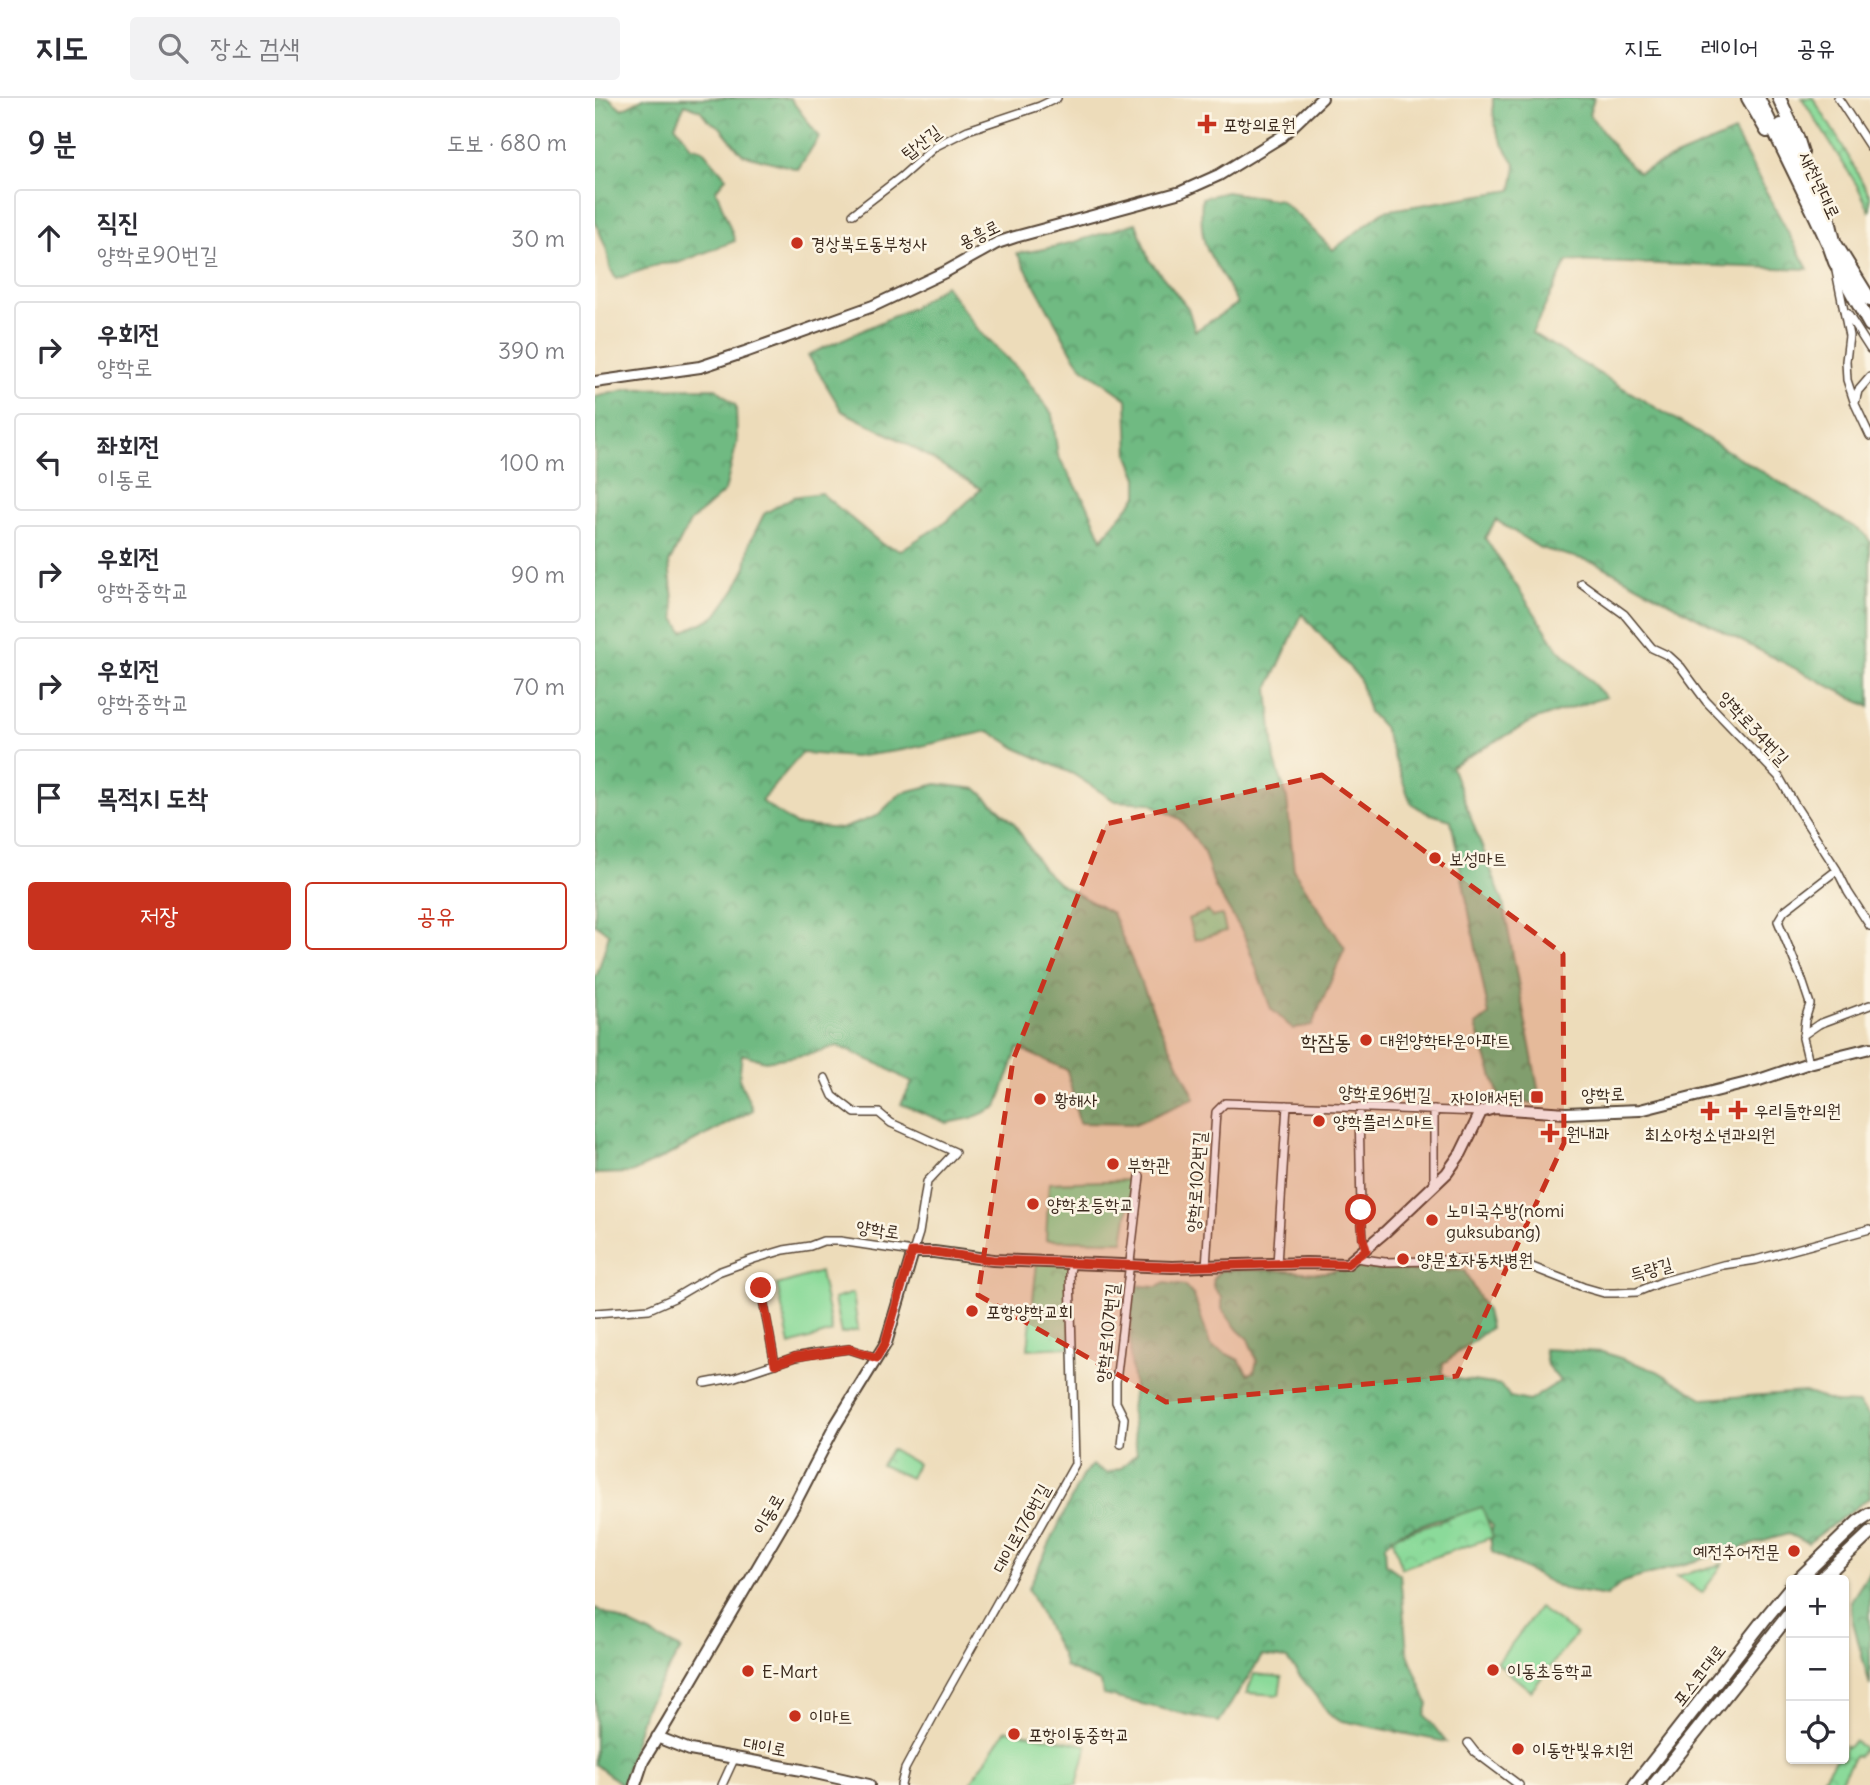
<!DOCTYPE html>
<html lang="ko">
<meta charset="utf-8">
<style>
body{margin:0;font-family:Delius,"Poor Story",sans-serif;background:#f2f2f3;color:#2b2b33}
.controls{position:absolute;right:21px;bottom:21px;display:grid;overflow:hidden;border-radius:7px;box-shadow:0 2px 5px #0004}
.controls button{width:63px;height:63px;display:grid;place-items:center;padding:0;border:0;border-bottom:2px solid #e1e1e2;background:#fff;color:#2b2b33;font:35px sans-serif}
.stop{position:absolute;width:21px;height:21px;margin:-16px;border:5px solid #c8321e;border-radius:50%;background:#fff}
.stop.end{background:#c8321e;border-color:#fff;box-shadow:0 2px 7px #0008}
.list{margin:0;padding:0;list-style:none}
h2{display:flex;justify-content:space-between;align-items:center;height:91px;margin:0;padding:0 28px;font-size:30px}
h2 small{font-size:23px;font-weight:400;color:#7c7c81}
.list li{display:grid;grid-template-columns:46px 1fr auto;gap:21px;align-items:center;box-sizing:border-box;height:98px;margin:0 14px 14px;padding:0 14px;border:2px solid #e1e1e2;border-radius:7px}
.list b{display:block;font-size:26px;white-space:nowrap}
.list p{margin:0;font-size:23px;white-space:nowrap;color:#7c7c81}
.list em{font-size:23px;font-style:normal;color:#7c7c81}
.actions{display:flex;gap:14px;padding:21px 28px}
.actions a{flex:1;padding:16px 0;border:2px solid #c8321e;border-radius:7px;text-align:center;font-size:24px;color:#c8321e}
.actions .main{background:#c8321e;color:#fff}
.icon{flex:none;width:38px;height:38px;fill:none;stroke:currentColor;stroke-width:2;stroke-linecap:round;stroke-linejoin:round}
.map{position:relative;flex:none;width:1275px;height:1687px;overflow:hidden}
header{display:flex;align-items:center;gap:42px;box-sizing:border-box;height:98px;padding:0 35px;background:#fff;border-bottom:2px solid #e1e1e2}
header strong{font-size:33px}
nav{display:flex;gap:38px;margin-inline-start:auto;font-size:24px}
.search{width:490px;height:63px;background:#f2f2f3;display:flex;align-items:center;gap:18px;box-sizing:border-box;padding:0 24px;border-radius:7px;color:#7c7c81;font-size:26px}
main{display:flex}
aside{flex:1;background:#fff}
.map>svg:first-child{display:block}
</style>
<header>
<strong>지도</strong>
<div class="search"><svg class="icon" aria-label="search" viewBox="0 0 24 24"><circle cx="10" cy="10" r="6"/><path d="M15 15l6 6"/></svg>장소 검색</div>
<nav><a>지도</a><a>레이어</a><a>공유</a></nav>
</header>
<main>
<aside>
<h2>9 분<small>도보 · 680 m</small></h2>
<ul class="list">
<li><svg class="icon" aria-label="ahead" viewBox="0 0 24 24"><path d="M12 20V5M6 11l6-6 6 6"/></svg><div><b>직진</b><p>양학로90번길</p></div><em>30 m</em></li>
<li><svg class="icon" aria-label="right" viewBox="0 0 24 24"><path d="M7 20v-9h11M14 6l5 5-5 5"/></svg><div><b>우회전</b><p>양학로</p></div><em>390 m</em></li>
<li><svg class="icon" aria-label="left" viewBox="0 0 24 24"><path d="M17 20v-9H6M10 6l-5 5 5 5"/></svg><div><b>좌회전</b><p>이동로</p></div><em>100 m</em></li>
<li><svg class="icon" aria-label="right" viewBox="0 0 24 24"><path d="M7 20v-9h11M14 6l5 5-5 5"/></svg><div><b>우회전</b><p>양학중학교</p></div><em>90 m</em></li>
<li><svg class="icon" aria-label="right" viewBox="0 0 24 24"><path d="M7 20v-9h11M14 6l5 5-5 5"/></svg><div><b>우회전</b><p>양학중학교</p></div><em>70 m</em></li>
<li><svg class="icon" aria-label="arrive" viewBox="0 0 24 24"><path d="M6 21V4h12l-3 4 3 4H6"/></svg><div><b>목적지 도착</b></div></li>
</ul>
<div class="actions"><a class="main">저장</a><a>공유</a></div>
</aside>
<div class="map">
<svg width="1275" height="1687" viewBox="0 0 1275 1687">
<defs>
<pattern id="forest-crowns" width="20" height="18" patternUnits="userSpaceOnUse" patternTransform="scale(1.75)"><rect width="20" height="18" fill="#70ba82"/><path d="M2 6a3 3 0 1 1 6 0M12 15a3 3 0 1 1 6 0" fill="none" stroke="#5d976a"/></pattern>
<pattern id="park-crowns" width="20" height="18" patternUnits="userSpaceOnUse" patternTransform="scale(1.75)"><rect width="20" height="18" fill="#8bda9a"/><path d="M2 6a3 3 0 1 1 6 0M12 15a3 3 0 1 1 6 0" fill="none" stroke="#79bb84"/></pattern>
</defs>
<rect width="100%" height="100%" fill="#fcf5e5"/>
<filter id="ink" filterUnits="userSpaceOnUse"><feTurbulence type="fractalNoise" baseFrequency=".0143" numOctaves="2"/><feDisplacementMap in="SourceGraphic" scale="14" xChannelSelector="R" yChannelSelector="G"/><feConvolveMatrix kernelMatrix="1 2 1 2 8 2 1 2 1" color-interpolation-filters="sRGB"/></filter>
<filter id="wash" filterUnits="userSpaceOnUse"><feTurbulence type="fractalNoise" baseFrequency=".00686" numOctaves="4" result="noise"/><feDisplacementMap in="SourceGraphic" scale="28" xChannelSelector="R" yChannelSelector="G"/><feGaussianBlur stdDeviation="1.57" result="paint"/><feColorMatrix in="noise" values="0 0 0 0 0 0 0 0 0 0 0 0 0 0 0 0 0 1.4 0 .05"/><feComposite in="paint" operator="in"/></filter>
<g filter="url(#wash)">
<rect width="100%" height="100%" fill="#eddcba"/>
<path fill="url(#forest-crowns)" stroke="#567250" stroke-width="2" d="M 0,0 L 14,0 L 27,11 L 49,0 L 195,0 L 224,39 L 203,71 L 147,56 L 126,30 L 113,22 L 105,12 L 90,6 L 80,27 L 91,41 L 95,48 L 108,52 L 131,79 L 121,92 L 140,143 L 83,165 L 65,166 L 21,181 L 15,170 L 12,153 L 0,122 Z
M 898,0 L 999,0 L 994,16 L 1023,54 L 1043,75 L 1139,34 L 1213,171 L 972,163 L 937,235 L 1269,435 L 1275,444 L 1275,609 L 1127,533 L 1002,465 L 945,450 L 901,422 L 890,440 L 962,549 L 1011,599 L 941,621 L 856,668 L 908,804 L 946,1006 L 905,1001 L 881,927 L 894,917 L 856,722 L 832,715 L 816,705 L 788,629 L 774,614 L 764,580 L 707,516 L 673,591 L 680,663 L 692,700 L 699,773 L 750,850 L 717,927 L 698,931 L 676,911 L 648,835 L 620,789 L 608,752 L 585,721 L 555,705 L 520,703 L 478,676 L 425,652 L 394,633 L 308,652 L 259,659 L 207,655 L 166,703 L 201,727 L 246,731 L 282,718 L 306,695 L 342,686 L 382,691 L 419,725 L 447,770 L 464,786 L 517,815 L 562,922 L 600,1000 L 540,1026 L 484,1025 L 472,972 L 423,950 L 402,1009 L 377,1020 L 352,1025 L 306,1006 L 317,985 L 288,968 L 242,948 L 215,956 L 170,963 L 147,956 L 144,981 L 158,1012 L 66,1061 L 36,1075 L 0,1076 L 0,878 L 2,877 L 14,836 L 0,826 L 0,299 L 34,291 L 121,290 L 141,308 L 142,344 L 130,393 L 95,424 L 74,465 L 80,520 L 88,534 L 121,518 L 141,490 L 151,469 L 155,444 L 169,416 L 198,399 L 226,395 L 288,447 L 306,452 L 353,422 L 386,391 L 307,343 L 247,313 L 213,257 L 317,210 L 350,187 L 385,234 L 425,273 L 457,316 L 463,358 L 493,408 L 507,441 L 543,397 L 543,380 L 534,358 L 532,301 L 487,269 L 478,256 L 422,155 C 460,152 504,136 541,125 L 554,162 L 593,210 L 600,233 L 642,206 C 634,186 621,170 612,151 C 605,136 606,115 607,100 L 631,94 L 685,102 L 712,126 L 738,152 L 789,113 L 917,92 L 921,67 C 904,41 897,31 898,0 Z
M 760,1170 L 833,1173 L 869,1172 L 891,1213 L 895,1230 L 848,1266 L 847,1275 L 854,1280 L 906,1287 L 915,1299 L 934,1303 L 965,1283 L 952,1267 L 949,1251 L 1008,1254 L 1062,1273 L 1109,1301 L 1210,1294 L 1241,1305 L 1264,1306 L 1275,1319 L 1275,1399 L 1213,1445 L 1193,1436 L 1028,1484 L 1012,1498 L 968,1491 L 897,1454 L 895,1438 L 898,1428 L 884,1414 L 842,1421 L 804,1435 L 790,1447 L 791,1466 L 805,1476 L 812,1553 L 833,1606 L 830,1617 L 851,1644 L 743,1622 L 736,1618 L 692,1561 L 667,1558 L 624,1624 L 508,1597 L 506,1585 L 470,1569 L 466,1556 L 433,1491 L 487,1378 L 497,1367 L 512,1375 L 526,1370 L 542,1355 L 536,1312 L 539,1288 L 535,1257 L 537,1187 L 562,1189 L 570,1185 L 590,1188 L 599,1198 L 615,1246 L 620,1250 L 644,1262 L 653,1276 L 659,1274 L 662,1263 L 653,1241 L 643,1232 L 627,1211 L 627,1200 L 618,1188 L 619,1179 L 626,1172 L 677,1172 L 723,1175 Z
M 1275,1473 L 1275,1588 L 1257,1520 L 1256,1503 Z
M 0,1510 L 86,1551 L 49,1612 L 27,1687 L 0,1666 Z"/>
<path fill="url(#park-crowns)" stroke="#63825c" stroke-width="2" d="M 1207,0 L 1218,0 L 1247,47 L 1275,98 L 1275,114 L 1263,89 Z
M 613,813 L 617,819 L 627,817 L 631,833 L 600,842 L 593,821 Z
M 442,1164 L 477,1164 L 475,1249 L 433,1251 Z
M 296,1351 L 322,1366 L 315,1380 L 286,1367 Z
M 887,1409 L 898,1439 L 807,1470 L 797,1439 Z
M 1128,1466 L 1107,1495 L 1082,1478 Z
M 1259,1643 L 1269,1650 L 1263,1659 L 1260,1658 L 1243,1687 L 1224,1687 L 1240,1661 L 1249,1661 L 1249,1648 L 1252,1650 Z"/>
<path fill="#8bda9a" stroke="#63825c" stroke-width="2" d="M 538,1082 L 528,1143 L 451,1142 L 454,1085 Z
M 225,1174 L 237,1234 L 195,1247 L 182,1187 Z
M 258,1195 L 263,1232 L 246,1236 L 239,1201 Z
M 944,1510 L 981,1536 L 936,1593 L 902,1565 Z
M 659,1576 L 687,1579 L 684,1597 L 652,1595 Z
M 411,1632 L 492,1647 L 482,1687 L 374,1687 Z"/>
</g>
<g filter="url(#ink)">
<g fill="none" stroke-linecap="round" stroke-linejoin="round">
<defs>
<path id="street" d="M 1243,0 L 1275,49
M 258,116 L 306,79 L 341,48 L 373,32 L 445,8 L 462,0
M 1241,173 L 1254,238 L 1251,263 L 1252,282 L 1260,306 L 1275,338
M 1252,215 L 1275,251
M 1260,305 L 1263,293 L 1275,279
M 986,485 L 1029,516 L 1057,550 L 1074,558 L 1086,569 L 1111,603 L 1184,679 L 1200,707 L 1242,772 L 1253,794 L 1275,828
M 1208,937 L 1224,926 L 1275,907
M 1214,965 L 1208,940 L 1210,922 L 1215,906 L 1207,882 L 1183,823 L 1189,813 L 1242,772
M 764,1010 L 766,1112 L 768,1141 L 771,1152
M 839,1086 L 839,1012
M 761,1160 L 790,1164 L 837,1163 L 860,1161 L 900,1164 L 937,1169 L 988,1189 L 1009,1195 L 1021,1195 L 1042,1194 L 1069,1183 L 1128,1167 L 1161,1162 L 1275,1131
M 682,1166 L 692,1007
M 611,1169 L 621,1014 L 630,1005 L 886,1014
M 165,1186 L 180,1266
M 0,1215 L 54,1211 L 79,1200 L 123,1174 L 159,1161 L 189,1152 L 215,1148 L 228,1143 L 245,1143 L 318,1154 L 324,1135 L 332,1084 L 360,1054 L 296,1025 L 284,1015 L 260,1015 L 238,998 L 230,980
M 110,1285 L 137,1280 L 200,1259 L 221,1255 L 254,1251 L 282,1260
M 526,1346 L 529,1320 L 521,1304 L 521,1284 L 545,1078
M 873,1645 L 880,1654 L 924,1687
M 127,1687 L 139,1661
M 306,1687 L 310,1671 L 344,1608 L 480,1366 L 475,1174 L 477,1164"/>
<path id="secondary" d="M 0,284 L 105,269 L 150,254 L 278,208 L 350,174 L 402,145 L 420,139 L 586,94 L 624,77 L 686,39 L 727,0
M 62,1639 L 95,1652 L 207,1672 L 274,1687
M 40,1687 L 48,1663 L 72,1624 L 198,1409 L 240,1328 L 291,1245 L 318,1154 L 339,1154 L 398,1162 L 577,1169 L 711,1165 L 752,1166 L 790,1134 L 852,1075 L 866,1055 L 886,1014 L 899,1010 L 971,1015 L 1045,1012 L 1164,982 L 1214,965 L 1275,950"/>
<path id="primary" d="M 1153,0 L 1172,33
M 1163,0 L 1221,119 L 1234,147 L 1240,164 L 1275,227
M 1184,0 L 1202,39 L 1207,55
M 1186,27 L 1232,114 L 1239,143
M 1238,142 L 1275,202
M 1203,1482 L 1263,1424 L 1275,1416
M 1225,1482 L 1275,1435
M 1040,1687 L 1168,1523 L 1196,1489
M 1059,1687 L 1196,1514"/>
</defs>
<use href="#street" stroke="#564535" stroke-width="10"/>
<use href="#secondary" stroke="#564535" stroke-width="14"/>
<use href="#primary" stroke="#564535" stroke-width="16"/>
<use href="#street" stroke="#fff" stroke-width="7"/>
<use href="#secondary" stroke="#fff" stroke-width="10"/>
<use href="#primary" stroke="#fff" stroke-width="12"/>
</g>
</g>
<g fill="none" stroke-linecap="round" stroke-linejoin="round" filter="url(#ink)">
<path stroke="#c8321e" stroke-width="9" d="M 166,1190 L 180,1266 L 200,1259 L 254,1251 L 282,1260 L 290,1245 L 317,1154 L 339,1154 L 398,1162 L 577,1169 L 711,1165 L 752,1166 L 771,1152 L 768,1141 L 766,1112"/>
</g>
<path fill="#c8321e" fill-opacity="0.2" stroke="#c8321e" stroke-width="5" stroke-dasharray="14 9" stroke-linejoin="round" d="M 727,677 L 968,856 L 969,1045 L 862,1278 L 571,1304 L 383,1197 L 418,962 L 511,726 Z"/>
<g fill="#c8321e" stroke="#fcf5e5" stroke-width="2.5">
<path d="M608.5 15.5h7v7h7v7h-7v7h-7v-7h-7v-7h7z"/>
<circle cx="202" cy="145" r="7"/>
<circle cx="840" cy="760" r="7"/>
<circle cx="771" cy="942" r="7"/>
<rect x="935" y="992" width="14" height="14" rx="3.5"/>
<circle cx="445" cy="1001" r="7"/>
<path d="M1139.5 1001.5h7v7h7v7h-7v7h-7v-7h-7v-7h7z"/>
<path d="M1111.5 1002.5h7v7h7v7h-7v7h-7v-7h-7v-7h7z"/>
<circle cx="724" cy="1023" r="7"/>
<path d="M951.5 1024.5h7v7h7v7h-7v7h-7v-7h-7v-7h7z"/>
<circle cx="518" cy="1066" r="7"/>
<circle cx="438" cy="1106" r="7"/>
<circle cx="837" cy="1122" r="7"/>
<circle cx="808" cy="1161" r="7"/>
<circle cx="377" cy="1213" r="7"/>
<circle cx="1199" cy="1453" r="7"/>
<circle cx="898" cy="1572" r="7"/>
<circle cx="153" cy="1573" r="7"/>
<circle cx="200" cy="1618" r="7"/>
<circle cx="419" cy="1636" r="7"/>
<circle cx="923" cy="1651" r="7"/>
</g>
<g text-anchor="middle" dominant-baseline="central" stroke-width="5" stroke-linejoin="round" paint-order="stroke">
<g font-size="18" fill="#3b2a1e" stroke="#fcf5e5" text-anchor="start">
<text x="628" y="26">포항의료원</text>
<text x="216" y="145">경상북도동부청사</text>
<text x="854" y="760">보성마트</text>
<text x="785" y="942">대원양학타운아파트</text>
<text x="928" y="999" text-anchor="end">자이애서턴</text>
<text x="459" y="1001">황해사</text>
<text x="1159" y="1012">우리들한의원</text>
<text x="738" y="1023">양학플러스마트</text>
<text x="971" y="1035">원내과</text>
<text x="1115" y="1036" text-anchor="middle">최소아청소년과의원</text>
<text x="532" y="1066">부학관</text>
<text x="452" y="1106">양학초등학교</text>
<text x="851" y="1112">노미국수방(nomi<tspan x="851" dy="21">guksubang)</tspan></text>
<text x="822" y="1161">양문호자동차병원</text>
<text x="391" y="1213">포항양학교회</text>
<text x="1185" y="1453" text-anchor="end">예전추어전문</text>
<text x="912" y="1572">이동초등학교</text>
<text x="167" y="1573">E-Mart</text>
<text x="214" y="1618">이마트</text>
<text x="433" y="1636">포항이동중학교</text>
<text x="937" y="1651">이동한빛유치원</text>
</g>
<g font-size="18" fill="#3b2a1e" stroke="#fcf5e5">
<text transform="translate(326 44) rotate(-37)">탑산길</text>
<text transform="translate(1225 87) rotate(65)">새천년대로</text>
<text transform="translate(384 136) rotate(-26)">용흥로</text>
<text transform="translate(1159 630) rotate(47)">양학로34번길</text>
<text transform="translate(790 995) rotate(2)">양학로96번길</text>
<text transform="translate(1008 996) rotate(-2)">양학로</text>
<text transform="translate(601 1084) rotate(-86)">양학로102번길</text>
<text transform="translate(283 1131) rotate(8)">양학로</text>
<text transform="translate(1056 1171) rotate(-16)">득량길</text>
<text transform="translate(512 1235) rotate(-84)">양학로107번길</text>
<text transform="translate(173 1416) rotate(-60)">이동로</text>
<text transform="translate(426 1430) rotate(-61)">대이로176번길</text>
<text transform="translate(1104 1577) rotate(-52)">포스코대로</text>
<text transform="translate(170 1648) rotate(10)">대이로</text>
</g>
<g font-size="21" fill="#3b2a1e" stroke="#fcf5e5">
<text x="731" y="943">학잠동</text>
</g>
</g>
</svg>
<div class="controls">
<button>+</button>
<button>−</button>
<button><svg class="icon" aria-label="locate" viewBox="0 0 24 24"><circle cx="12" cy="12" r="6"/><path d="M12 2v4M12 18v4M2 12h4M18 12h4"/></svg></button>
</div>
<div class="stop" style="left:766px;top:1112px"></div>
<div class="stop end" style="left:166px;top:1190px"></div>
</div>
</main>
